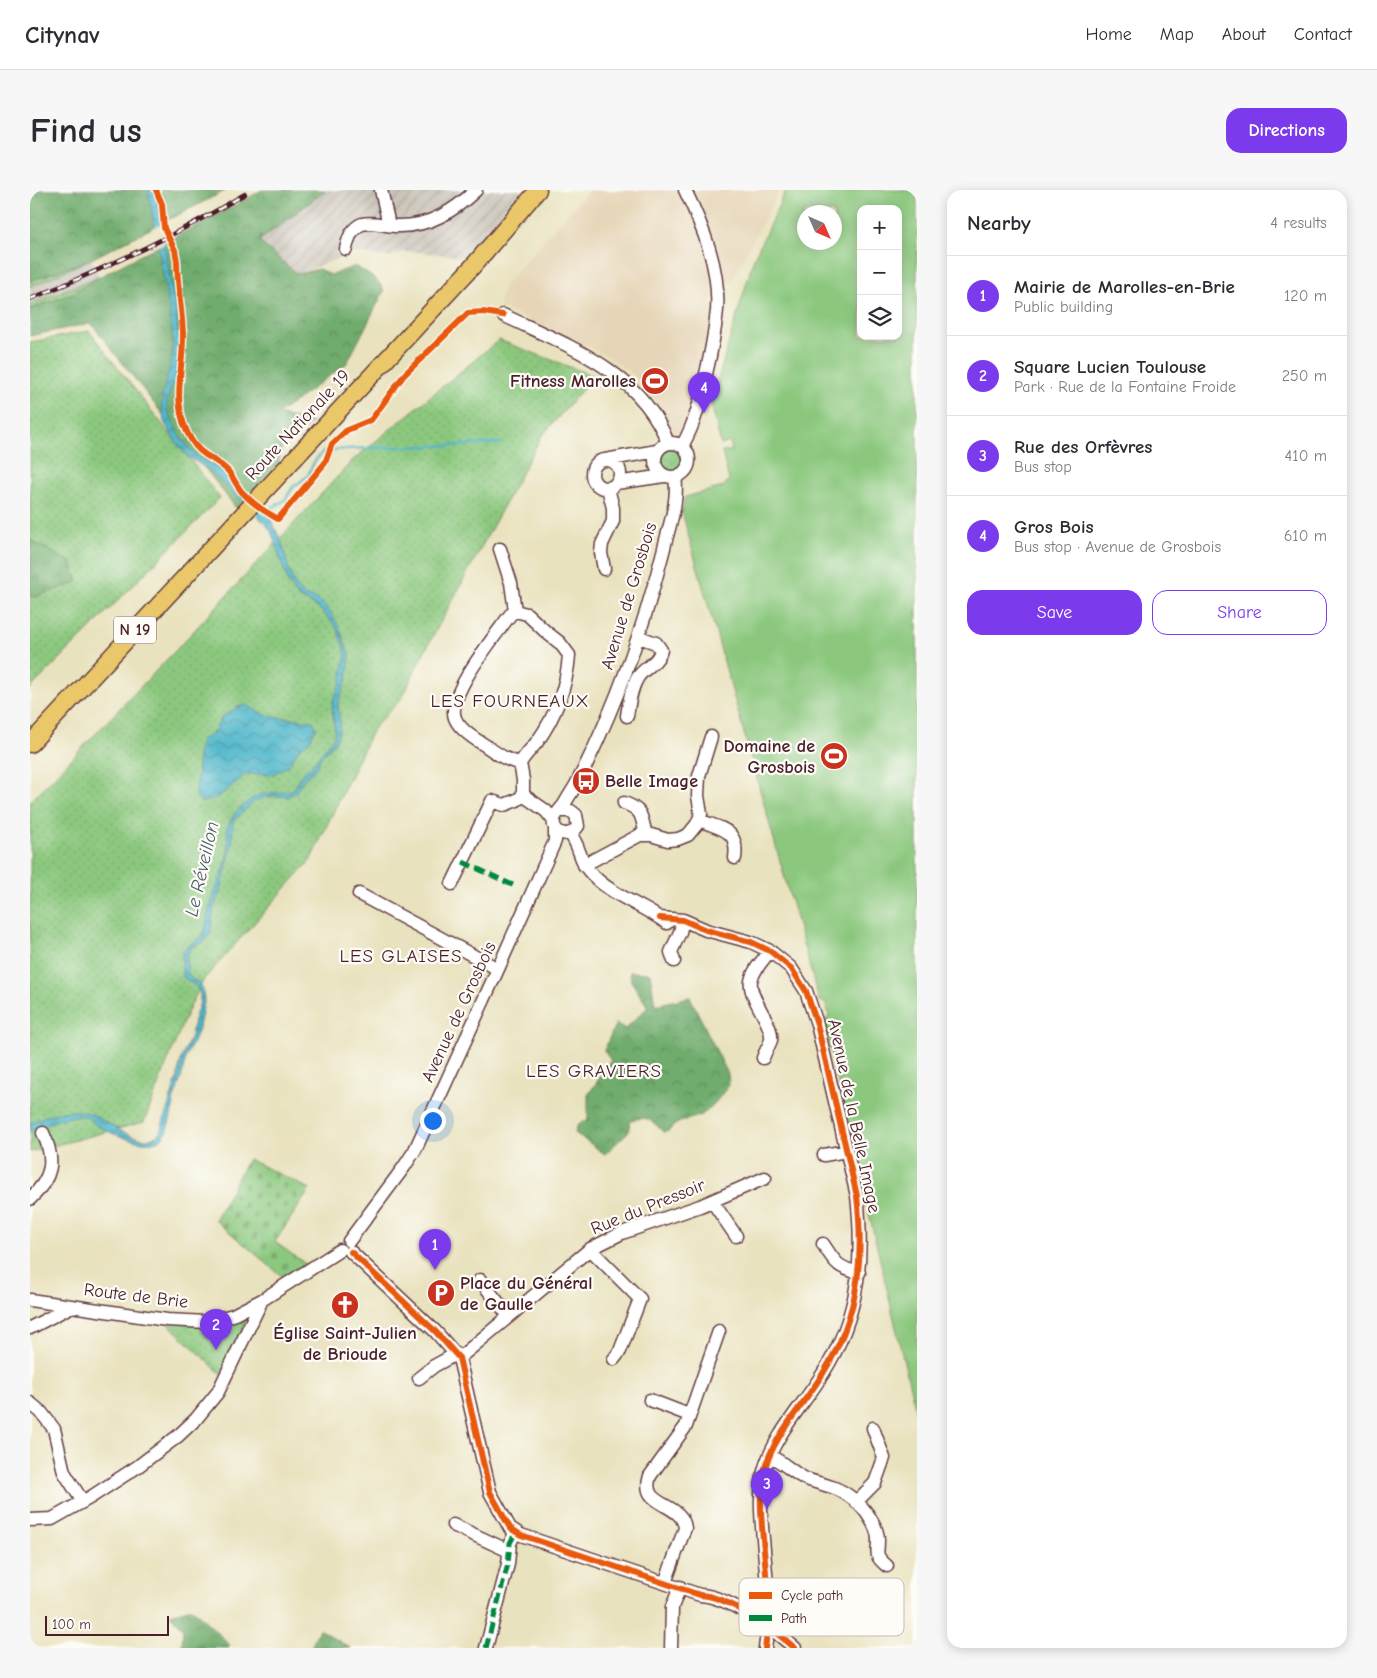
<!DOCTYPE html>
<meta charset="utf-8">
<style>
body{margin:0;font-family:"Comic Neue",sans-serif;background:#f7f7f7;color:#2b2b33}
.controls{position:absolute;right:15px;top:15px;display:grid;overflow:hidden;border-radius:10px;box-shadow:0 2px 12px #0003}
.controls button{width:45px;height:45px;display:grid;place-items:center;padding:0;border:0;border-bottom:1px solid #e1e1e2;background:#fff;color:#2b2b33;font:25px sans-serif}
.compass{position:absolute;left:767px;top:15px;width:45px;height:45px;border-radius:50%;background:#fff;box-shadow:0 2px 12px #0003;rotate:135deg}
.scale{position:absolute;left:15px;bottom:12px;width:124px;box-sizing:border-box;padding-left:5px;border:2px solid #4a1f2b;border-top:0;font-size:14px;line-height:18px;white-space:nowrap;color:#4a1f2b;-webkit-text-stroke:4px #fdfcf7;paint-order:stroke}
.you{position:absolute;left:402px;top:930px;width:18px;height:18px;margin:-12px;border:4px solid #fff;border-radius:50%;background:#1a73e8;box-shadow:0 0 0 8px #1a73e833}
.badge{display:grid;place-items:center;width:32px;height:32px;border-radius:50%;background:#7c3aed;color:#fff;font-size:16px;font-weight:700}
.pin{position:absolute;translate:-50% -41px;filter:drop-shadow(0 1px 2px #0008)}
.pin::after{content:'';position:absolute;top:26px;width:18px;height:15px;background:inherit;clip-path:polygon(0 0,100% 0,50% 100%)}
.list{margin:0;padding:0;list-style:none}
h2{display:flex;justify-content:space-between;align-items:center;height:65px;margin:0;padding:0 20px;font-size:21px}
h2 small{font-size:16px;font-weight:400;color:#7c7c81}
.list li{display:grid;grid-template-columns:32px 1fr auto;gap:15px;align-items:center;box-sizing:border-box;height:80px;padding:0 20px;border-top:1px solid #e1e1e2}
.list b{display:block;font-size:19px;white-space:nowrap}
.list p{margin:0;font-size:16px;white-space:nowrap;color:#7c7c81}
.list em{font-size:16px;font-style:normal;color:#7c7c81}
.actions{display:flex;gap:10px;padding:15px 20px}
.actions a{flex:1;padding:11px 0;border:1px solid #7c3aed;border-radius:15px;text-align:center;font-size:18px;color:#7c3aed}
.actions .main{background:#7c3aed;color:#fff}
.icon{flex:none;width:28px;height:28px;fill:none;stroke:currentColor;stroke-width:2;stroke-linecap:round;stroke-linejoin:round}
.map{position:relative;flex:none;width:887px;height:1458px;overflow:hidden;border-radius:15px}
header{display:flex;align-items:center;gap:30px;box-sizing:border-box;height:70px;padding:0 25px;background:#fff;border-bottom:1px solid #e1e1e2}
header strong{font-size:24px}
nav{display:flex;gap:28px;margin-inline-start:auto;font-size:18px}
.intro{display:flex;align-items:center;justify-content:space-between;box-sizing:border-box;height:120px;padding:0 30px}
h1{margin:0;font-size:35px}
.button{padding:12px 22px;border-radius:15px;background:#7c3aed;color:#fff;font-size:18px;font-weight:700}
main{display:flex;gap:30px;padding:0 30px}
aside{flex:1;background:#fff;border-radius:15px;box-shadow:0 2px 12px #0003}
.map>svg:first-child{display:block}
</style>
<header>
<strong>Citynav</strong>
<nav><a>Home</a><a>Map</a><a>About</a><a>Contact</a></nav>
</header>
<div class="intro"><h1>Find us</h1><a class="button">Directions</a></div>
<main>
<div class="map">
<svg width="887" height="1458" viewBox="0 0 887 1458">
<defs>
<pattern id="industrial-furrows" width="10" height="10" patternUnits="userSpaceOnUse" patternTransform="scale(1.25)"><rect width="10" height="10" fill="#c9c3b8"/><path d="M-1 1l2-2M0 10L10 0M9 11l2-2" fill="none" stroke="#aea79e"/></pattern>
<pattern id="grass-dots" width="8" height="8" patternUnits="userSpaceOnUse" patternTransform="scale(1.25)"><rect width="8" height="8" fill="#8bc87e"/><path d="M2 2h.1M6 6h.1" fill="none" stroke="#79ab6d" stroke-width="1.8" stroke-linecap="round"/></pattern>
<pattern id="forest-crowns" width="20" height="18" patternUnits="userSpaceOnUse" patternTransform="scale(1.25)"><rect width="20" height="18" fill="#70ac6d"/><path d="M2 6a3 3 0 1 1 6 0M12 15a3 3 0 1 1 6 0" fill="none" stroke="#5e8b5a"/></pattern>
<pattern id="cemetery-stones" width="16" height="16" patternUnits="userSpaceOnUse" patternTransform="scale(1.25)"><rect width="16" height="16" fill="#8bc87e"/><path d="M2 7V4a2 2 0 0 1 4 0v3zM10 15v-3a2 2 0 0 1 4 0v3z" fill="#79ab6d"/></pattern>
<pattern id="water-waves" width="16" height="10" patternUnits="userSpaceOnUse" patternTransform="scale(1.25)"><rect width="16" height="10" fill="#4cb6ca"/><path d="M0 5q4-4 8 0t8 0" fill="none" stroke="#4193a4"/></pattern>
</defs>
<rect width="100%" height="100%" fill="#fdfcf7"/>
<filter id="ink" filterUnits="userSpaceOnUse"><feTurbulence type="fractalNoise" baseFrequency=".02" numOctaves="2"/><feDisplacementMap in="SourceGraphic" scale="10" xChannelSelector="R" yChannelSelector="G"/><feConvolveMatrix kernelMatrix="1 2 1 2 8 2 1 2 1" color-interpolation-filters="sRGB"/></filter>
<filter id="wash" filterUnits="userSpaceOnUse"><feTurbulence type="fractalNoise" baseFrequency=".0096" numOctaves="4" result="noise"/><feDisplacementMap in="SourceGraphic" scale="20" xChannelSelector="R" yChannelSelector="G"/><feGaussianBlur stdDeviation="1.12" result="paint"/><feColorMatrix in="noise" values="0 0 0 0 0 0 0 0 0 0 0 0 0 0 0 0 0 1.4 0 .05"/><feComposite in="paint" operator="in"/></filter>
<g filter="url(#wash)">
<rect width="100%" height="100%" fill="#e9e2be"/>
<path fill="#e6d5b7" d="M 559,0 L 749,0 L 703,89 L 681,99 L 682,135 L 662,221 L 652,247 L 647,249 L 625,210 L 603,184 L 576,165 L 469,116 L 474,96 Z"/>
<path fill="url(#industrial-furrows)" d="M 283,0 L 493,0 L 432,67 L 389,62 L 373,62 L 359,67 L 322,63 L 267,84 L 231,53 L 229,43 Z"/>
<path fill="#c9c3b8" d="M 61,69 L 69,87 L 41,104 L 0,119 L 0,91 Z"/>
<path fill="url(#grass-dots)" stroke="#6a7454" d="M 61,69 L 0,97 L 0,91 Z
M 69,87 L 41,104 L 0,119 L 0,114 Z
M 59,141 L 190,308 L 0,499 L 0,152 Z
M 469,150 L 564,186 L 511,247 L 389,472 L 372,508 L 343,539 L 280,671 L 174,789 L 156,825 L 114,932 L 0,962 L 0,612 L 146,460 L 323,270 Z
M630 270a12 12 0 1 1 24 0a12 12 0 1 1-24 0Z
M 219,1125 L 191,1184 L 138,1134 L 212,1126 Z"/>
<path fill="url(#forest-crowns)" stroke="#5d664c" d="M 0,0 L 197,0 L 61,69 L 0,91 Z
M 231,0 L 296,0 L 232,49 L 230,45 L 231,53 L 267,84 L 289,79 L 301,85 L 326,76 C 338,86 347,86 354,101 L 317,173 L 248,224 L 282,232 L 265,249 L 253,250 L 249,273 L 206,318 L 61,133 L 0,146 L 0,119 L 41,104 L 69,87 L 217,9 Z
M 0,350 L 41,372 L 48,392 L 5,407 L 0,407 Z
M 600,782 L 620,783 L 625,815 L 660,807 L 698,884 L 699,895 C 691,905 683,918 671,925 C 659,931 647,929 639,941 L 633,942 C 622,930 616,924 599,932 L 600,940 L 575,964 L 545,943 L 548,934 L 558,930 L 558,905 L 581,871 L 574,860 L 586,833 L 595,839 L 618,817 L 601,791 Z
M 162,1418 L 199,1454 L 199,1458 L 152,1458 L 153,1439 L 140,1424 Z
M 289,1439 L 320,1458 L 281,1458 Z"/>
<path fill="url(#cemetery-stones)" stroke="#6a7454" d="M 218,969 L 280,999 L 245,1052 L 277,1075 L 254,1088 L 185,1030 Z"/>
<path fill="#8bc87e" stroke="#6a7454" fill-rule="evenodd" d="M 756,0 L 887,0 L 887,1227 L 794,832 L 799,826 L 796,814 L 789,810 L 652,322 L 655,307 L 693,297 L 699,290 L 692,262 L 702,260 L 700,252 L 691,255 L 681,213 L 724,68 ZM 831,19 L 868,19 L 868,146 L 831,146 ZM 774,22 L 804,22 L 804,52 L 774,52 Z"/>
<path fill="url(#water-waves)" stroke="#4b6a7a" d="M 118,0 L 124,0 L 127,10 L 147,130 L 149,159 L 146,184 L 137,211 L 137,219 L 140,226 L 150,248 L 168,267 L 190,279 L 197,289 L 204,292 L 210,302 L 241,329 L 253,356 L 259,381 L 265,394 L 272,404 L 284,408 L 295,415 L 308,434 L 320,466 L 317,489 L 308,513 L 310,533 L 309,542 L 305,552 L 291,567 L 285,579 L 273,590 L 265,603 L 259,606 L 236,607 L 225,611 L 203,631 L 202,655 L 191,701 L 184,717 L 181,740 L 175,751 L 162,757 L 157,764 L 157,782 L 162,789 L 169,793 L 173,799 L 174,812 L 168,842 L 156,866 L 151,889 L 143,911 L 144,914 C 141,924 139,939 133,947 C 121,961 81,944 68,936 C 64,934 60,928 56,927 C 43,922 12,936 0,941 L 0,935 C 5,929 16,926 24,924 C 36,921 49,919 61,924 C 76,930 116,963 130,942 L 147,889 L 151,869 L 161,846 L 164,830 L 170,812 L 170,804 L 167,797 L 154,788 L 152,784 L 152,763 L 156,758 L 172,746 L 175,740 L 179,719 L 196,672 L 198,657 L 197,639 L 200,631 L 206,622 L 221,609 L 232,604 L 260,601 L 264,599 L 271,585 L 281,576 L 303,548 L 305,542 L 302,517 L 303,510 L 310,495 L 316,464 L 308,441 L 304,434 L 287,417 L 268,407 L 258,392 L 241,341 L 235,333 L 179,280 L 160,268 L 148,255 L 134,232 L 132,218 L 132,207 L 142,168 L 143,149 L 140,124 Z
M 216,515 L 237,526 L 283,531 L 286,538 L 280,550 L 269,559 L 259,575 L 242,585 L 216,584 C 202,595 189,611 171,612 L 166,607 C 165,597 168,589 168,579 C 168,568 168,560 171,550 L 183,543 L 192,527 L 208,517 Z"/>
<path fill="#e9e2be" d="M 133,33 L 136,52 L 126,57 L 122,38 Z"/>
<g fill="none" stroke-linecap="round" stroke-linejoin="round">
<path stroke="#4cb6ca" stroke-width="2.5" d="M 303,260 C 359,256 415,257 471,253
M 234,326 L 243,317 L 255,310 L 263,297 L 278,286 L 284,272 L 291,264 L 297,260"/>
</g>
</g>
<g filter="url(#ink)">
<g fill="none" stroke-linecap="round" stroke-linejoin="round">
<defs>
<path id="minor" d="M 351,0 L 359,35
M 316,59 C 318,50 321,38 332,34 C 343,31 356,36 367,36 C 399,37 424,21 446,0
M 473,125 C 536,155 611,181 638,253
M625 270a17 17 0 1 1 34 0a17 17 0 1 1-34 0Z
M 652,256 C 665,234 671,209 676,184 C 681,163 685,141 687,120 C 690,78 673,37 655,0
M562 284a14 14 0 1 1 28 0a14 14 0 1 1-28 0Z
M 575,270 L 627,261
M 586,293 L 634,286
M 470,359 L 481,393 L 485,421
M 574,379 L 571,363 L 572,354 L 583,331 L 583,318 L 578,298
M 485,421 L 497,424 L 516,442 L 530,453 L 539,465 C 537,496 525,527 507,552 C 501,559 495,565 490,573 C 476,571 465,562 453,554 C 443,548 429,539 425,528 C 416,505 466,445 480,425 Z
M 597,526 C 599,513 601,498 608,487 C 615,477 628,473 631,460 L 626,453 L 609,447
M 490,573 L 493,590 L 493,605 L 516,621 L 524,631
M 594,613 C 613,620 611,626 616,645
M 531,621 L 541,621 L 546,625 L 548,636 L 543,642 C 534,647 521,641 524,629 C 526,623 532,618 535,613 C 540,604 546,596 550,587 C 587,514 614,437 634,358 C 639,336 649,311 645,287
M 669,630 C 691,639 709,639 705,668
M 540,644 C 550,655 549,670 559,681 C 579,705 613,715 637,733
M 554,675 L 610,645 L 621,645 L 638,650 L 648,649 L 658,645 L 667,634 L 671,624 L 668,606 L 669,586 L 681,547
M 422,694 L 462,611 L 474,615 L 487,610 L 493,605
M 329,704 L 468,779
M 630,728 L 653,730 L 676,740 L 721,752 L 740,761 L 761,778 L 776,801 L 787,834 L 827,1006 C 835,1076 827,1135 786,1194 C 768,1221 743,1248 734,1281 C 729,1303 731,1326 733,1349 C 736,1384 741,1422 735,1458
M 644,771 L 641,762 L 650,742 L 653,730
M 733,868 C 735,862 739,856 741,850 C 744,834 718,808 721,791 C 723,780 733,770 740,761
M 794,965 L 816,961
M 0,1009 C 22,988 26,971 13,943
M 682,1011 L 706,1046
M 319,1051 L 374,977 L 385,960 L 468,779 L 525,651 L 525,637
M 793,1054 C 806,1073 806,1077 829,1083
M 560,1059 L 610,1109 L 590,1161 L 584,1169
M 321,1062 L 405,1141 L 429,1168 L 460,1302 L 480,1338 L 491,1345 L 670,1405 C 698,1406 743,1439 765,1458
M 450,1090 L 479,1126
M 0,1110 L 137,1130 L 177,1132 L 203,1125 L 232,1110 L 310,1060
M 0,1138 L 42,1116
M 429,1168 L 560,1059 L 592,1043 L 670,1016 L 735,988
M 389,1188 L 404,1176 L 426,1164
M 620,1210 L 659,1225
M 0,1213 L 11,1222 L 24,1239 L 34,1282 L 53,1312
M 740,1266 C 753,1272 763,1283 776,1289 C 784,1292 793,1294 802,1297 C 816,1302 832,1314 840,1328 C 844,1334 848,1342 848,1350 C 848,1365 844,1365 857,1376
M 826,1312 L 845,1293 L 854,1268 L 843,1238
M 0,1330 L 22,1329 L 61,1307 L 107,1277 L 148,1246 L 166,1229 L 188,1202 L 232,1110
M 423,1335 L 479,1361
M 635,1393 L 655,1338 C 652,1311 609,1318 620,1286 L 656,1236 L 689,1141
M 456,1458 L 478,1374 L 480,1353 L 486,1342
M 641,1458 L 642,1417 L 650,1397"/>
<path id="major" d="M 0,554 L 443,76 L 508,0"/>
</defs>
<use href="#minor" stroke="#623c41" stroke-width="15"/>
<use href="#major" stroke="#623c41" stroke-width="19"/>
<use href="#minor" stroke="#fff" stroke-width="12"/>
<use href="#major" stroke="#eac769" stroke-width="16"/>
<defs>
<path id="rail" d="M 0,109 C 74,79 147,45 215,4"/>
</defs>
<use href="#rail" stroke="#4a1f2b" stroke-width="4.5"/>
<use href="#rail" stroke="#fdfcf7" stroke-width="2.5" stroke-dasharray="8" stroke-linecap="butt"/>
<path stroke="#00873e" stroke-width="5" stroke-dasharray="10 5" stroke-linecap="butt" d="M 433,672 L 487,697
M 456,1458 L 478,1374 L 480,1353 L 486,1342 L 483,1340"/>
<defs>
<path id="cycleway" d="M 126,0 L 132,14 L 134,38 L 145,60 L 147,71 C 147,95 152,119 153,143 C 154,182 139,215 162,251 C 170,265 186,269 197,280 C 203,286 206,295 212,302 C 222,313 235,322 248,329 L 295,273 L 302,254 L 317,240 L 341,230 L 374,185 L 438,123 L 453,122 L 473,125
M 630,728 L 653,730 L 676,740 L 721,752 L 740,761 L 761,778 L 776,801 L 787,834 L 827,1006 C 835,1076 827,1135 786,1194 C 768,1221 743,1248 734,1281 C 729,1303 731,1326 733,1349 C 736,1384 741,1422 735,1458
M 321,1062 L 405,1141 L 429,1168 L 460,1302 L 480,1338 L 491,1345 L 670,1405 C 698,1406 743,1439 765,1458"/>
</defs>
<use href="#cycleway" stroke="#fdfcf7" stroke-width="9"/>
<use href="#cycleway" stroke="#e8590c" stroke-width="6"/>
</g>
</g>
<defs>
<symbol id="stadium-disc" viewBox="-11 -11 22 22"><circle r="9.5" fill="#c8321e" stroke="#fdfcf7"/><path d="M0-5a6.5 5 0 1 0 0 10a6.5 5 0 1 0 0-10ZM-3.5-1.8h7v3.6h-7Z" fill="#fff"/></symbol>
<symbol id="bus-disc" viewBox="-11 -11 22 22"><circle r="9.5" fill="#c8321e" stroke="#fdfcf7"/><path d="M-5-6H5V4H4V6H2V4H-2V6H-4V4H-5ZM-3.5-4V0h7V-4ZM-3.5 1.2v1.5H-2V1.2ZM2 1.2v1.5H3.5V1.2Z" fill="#fff"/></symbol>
<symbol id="parking-disc" viewBox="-11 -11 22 22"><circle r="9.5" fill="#c8321e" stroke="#fdfcf7"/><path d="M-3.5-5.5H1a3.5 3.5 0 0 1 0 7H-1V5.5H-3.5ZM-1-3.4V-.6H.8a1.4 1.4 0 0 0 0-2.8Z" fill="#fff"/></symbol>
<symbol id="church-disc" viewBox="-11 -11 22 22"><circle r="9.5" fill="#c8321e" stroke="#fdfcf7"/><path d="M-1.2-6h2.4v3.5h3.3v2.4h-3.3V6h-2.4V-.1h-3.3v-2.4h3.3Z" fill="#fff"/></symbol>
</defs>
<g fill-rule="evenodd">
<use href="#stadium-disc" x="609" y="175" width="32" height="32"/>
<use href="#stadium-disc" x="788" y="550" width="32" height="32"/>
<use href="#bus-disc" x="540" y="575" width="32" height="32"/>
<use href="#parking-disc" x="395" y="1087" width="32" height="32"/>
<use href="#church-disc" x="299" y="1099" width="32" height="32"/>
</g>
<g text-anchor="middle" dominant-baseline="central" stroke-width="4.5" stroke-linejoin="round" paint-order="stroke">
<rect fill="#fdfcf7" stroke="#806168" stroke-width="1" x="84" y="426.5" width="42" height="27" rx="4"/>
<g font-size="16" font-weight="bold" fill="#4a1f2b">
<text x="105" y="440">N 19</text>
</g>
<g font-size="18" font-weight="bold" fill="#4a1f2b" stroke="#fdfcf7" text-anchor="end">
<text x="606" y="191">Fitness Marolles</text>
<text x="785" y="556">Domaine de<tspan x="785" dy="21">Grosbois</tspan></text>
<text x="575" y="591" text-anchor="start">Belle Image</text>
<text x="430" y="1093" text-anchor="start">Place du Général<tspan x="430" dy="21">de Gaulle</tspan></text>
<text x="315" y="1143" text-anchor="middle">Église Saint-Julien<tspan x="315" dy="21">de Brioude</tspan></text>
</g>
<g font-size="18" fill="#4a1f2b" stroke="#fdfcf7">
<text transform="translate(268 235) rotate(-47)">Route Nationale 19</text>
<text transform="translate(599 406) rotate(-73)">Avenue de Grosbois</text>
<text transform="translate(429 822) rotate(-65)">Avenue de Grosbois</text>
<text transform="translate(824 926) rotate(78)">Avenue de la Belle Image</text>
<text transform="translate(618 1017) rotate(-22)">Rue du Pressoir</text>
<text transform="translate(106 1106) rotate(7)">Route de Brie</text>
</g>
<g font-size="19" letter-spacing="1" fill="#4a1f2b" stroke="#fdfcf7">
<text x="480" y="511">LES FOURNEAUX</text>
<text x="371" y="766">LES GLAISES</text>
<text x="564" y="881">LES GRAVIERS</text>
</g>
<g font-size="19" font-style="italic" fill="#4b5b6b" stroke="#fdfcf7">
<text transform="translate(172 679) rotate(-77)">Le Réveillon</text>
</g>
</g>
<rect x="709" y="1388" width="165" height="58" rx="8" fill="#fdfcf7" stroke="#c7baba" stroke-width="1"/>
<rect x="719" y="1402" width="23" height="7" fill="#e8590c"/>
<rect x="719" y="1425" width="23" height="6" fill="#00873e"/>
<g font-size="14" fill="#4a1f2b">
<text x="751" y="1410">Cycle path</text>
<text x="751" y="1433">Path</text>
</g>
</svg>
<div class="controls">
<button>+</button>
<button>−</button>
<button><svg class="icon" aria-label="layers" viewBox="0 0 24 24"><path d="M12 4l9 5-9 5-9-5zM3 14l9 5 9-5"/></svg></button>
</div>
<svg class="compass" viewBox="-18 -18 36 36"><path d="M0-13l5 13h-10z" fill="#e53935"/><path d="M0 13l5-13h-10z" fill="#7c7c81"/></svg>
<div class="scale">100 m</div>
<div class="you"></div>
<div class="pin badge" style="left:405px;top:1080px">1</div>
<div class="pin badge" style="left:186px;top:1160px">2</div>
<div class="pin badge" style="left:737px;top:1319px">3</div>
<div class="pin badge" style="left:674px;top:223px">4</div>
</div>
<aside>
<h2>Nearby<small>4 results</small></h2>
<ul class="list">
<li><span class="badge">1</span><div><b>Mairie de Marolles-en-Brie</b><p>Public building</p></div><em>120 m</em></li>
<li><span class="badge">2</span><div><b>Square Lucien Toulouse</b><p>Park · Rue de la Fontaine Froide</p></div><em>250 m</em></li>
<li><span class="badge">3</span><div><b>Rue des Orfèvres</b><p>Bus stop</p></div><em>410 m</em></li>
<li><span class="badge">4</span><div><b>Gros Bois</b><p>Bus stop · Avenue de Grosbois</p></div><em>610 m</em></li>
</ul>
<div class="actions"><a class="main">Save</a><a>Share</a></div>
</aside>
</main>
